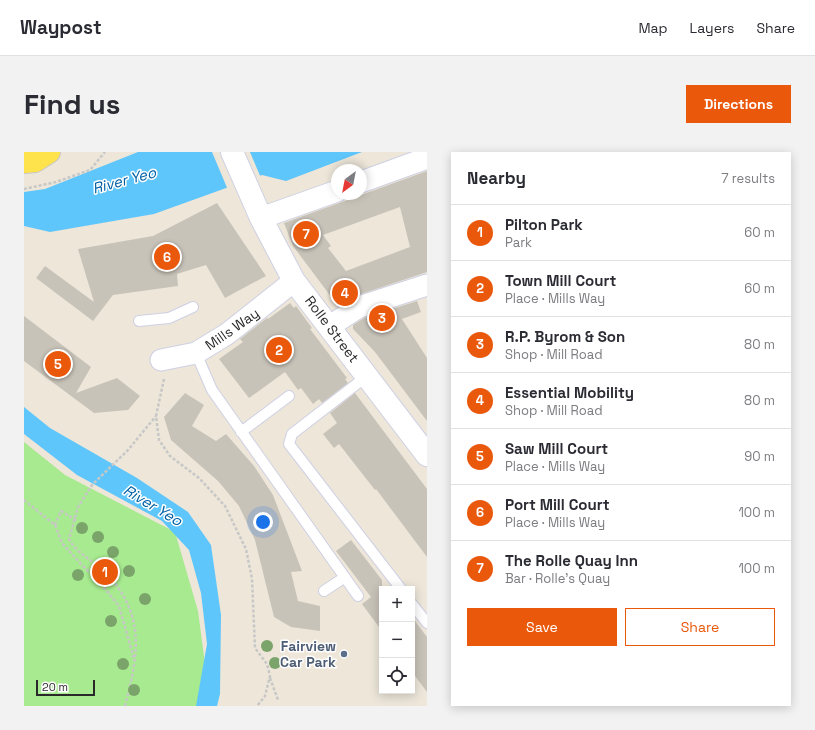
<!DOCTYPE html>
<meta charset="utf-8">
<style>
body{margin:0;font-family:"Space Grotesk",sans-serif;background:#f2f2f3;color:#2b2b33}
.controls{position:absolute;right:12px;bottom:12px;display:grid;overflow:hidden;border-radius:0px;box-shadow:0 2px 10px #0003}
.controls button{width:36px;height:36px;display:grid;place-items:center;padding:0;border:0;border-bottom:1px solid #e1e1e2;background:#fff;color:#2b2b33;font:20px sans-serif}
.compass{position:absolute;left:307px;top:12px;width:36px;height:36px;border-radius:50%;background:#fff;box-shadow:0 2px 10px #0003;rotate:212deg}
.scale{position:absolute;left:12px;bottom:10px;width:59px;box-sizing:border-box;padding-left:4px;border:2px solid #292929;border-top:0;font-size:11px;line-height:14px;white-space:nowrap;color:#292929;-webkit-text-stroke:3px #fff;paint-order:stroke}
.you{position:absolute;left:239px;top:370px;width:14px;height:14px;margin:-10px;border:3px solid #fff;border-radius:50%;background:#1a73e8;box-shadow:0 0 0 6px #1a73e833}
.badge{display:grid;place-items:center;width:26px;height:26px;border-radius:50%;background:#ea580c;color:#fff;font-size:13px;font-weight:700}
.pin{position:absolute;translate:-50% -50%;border:2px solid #fff;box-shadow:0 1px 4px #0006}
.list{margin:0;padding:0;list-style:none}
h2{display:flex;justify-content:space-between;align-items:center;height:52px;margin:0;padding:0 16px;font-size:17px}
h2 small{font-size:13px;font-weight:400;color:#7c7c81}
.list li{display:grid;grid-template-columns:26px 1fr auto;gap:12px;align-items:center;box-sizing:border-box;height:56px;padding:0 16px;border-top:1px solid #e1e1e2}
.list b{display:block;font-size:15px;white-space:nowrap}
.list p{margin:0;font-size:13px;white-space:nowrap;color:#7c7c81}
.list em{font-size:13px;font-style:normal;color:#7c7c81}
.actions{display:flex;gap:8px;padding:12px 16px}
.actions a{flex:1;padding:9px 0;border:1px solid #ea580c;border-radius:0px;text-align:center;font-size:14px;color:#ea580c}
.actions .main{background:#ea580c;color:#fff}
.icon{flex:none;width:22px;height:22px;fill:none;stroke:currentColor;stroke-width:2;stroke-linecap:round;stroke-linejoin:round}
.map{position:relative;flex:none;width:403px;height:554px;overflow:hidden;border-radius:0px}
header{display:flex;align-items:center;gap:24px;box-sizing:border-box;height:56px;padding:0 20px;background:#fff;border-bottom:1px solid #e1e1e2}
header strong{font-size:19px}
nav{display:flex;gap:22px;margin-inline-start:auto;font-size:14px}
.intro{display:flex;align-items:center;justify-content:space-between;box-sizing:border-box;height:96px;padding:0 24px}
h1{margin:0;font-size:28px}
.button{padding:10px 18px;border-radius:0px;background:#ea580c;color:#fff;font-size:14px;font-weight:700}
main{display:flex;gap:24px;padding:0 24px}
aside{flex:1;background:#fff;border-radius:0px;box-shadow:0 2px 10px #0003}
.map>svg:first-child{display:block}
</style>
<header>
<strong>Waypost</strong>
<nav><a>Map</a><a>Layers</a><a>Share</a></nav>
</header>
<div class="intro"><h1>Find us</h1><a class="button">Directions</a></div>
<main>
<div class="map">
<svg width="403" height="554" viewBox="0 0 403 554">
<rect width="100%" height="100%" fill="#ede6d9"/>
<path fill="#a7ea8f" d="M 0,290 L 41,323 L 151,380 L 174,459 L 184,535 L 173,554 L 0,554 Z"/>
<path fill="#5fc6fc" d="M 114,0 L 338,0 L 262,29 L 238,23 L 130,62 L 26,80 L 0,74 L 0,40 L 21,37 Z
M 0,255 L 26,276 L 113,326 L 164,360 L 187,393 L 197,463 L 196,542 L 193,554 L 172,554 L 183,492 L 177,441 L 165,398 L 138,369 L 53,323 L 0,282 Z"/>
<path fill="#ede6d9" d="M 188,0 L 226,0 L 237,26 L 204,38 Z"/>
<path fill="#c8c3b9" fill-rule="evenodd" d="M 403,19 L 403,120 L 331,144 L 314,154 L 269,94 L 260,71 ZM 376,55 L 386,95 L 322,119 L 304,96 L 307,94 L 299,83 Z
M 193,51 L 242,124 L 201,146 L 182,113 L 153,122 L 154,134 L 89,143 L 69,169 L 12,126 L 21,114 L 70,150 L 54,97 L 129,84 Z
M 393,149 L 397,160 L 378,167 L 403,206 L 403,269 L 351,200 L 329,177 L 329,173 L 340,166 Z
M 266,151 L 270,156 L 272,154 L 288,176 L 286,177 L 323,226 L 321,227 L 324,231 L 298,251 L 295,247 L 289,252 L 277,236 L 274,238 L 261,220 L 225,246 L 195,207 L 219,190 L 216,187 L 243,166 L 244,167 Z
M 0,164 L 67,215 L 52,241 L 93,226 L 116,244 L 104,258 L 70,261 L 0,209 Z
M 161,241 L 180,253 L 168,274 L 192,289 L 202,282 L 230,314 L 249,343 L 278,419 L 267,420 L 274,449 L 296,454 L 296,479 L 267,475 L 250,465 L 231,388 L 215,354 L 194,329 L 147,288 L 140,265 Z
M 331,241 L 403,337 L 403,405 L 352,337 L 351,338 L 315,292 L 310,296 L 299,282 L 313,271 L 306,261 Z
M 327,388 L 358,428 L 358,479 L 338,452 L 347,445 L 312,399 Z
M 388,465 L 403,485 L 403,540 L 388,520 Z"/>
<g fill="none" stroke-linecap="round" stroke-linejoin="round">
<defs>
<path id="lane" d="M 115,169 L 145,166 L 169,155
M 172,201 L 188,238 L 334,444
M 343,224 L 268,282 L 265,292 L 377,437
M 217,280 L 265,244
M 300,439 L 321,425
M 388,452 L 403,471"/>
<path id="street" d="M 337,30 L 403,6
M 237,66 L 313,39
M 306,174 L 335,155 L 403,133
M 137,208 L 172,201 L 203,182 L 270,129"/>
<path id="secondary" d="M 208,0 L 237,66 L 270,129 L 403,303"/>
<path id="primary" d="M 0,10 L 11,9 L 25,0"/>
</defs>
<use href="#lane" stroke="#ced0e4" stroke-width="12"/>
<use href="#street" stroke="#ced0e4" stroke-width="23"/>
<use href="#secondary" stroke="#ced0e4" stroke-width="24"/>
<use href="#primary" stroke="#c7c7c7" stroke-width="24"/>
<path stroke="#c7c7c7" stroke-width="2.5" stroke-dasharray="3 2" stroke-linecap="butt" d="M 0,37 L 32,30 L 66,18 L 81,0
M 140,227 L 132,264 L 135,288 L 146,304 L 175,326 L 201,354 L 222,397 L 228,427 L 231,496 L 243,512 L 246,524 L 241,544 L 233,554
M 0,348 L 31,373 L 38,391 L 58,413 L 74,428 L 95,454 L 110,507
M 31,373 L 37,359 L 52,368
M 246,526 L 254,548
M 101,554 C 115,500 122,461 79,418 C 68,408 52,401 45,387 L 54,355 L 68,333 L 104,298 L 132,264"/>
<use href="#lane" stroke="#fff" stroke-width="10"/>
<use href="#street" stroke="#fff" stroke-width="21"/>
<use href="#secondary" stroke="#fff" stroke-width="22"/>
<use href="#primary" stroke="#ffe34c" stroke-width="22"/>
</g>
<g fill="#7ba46b">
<circle cx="58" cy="376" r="6"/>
<circle cx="74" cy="385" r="6"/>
<circle cx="89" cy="400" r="6"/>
<circle cx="105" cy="419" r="6"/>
<circle cx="54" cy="423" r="6"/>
<circle cx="121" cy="447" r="6"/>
<circle cx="87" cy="469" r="6"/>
<circle cx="243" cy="494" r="6"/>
<circle cx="251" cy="511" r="6"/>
<circle cx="99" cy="512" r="6"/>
<circle cx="110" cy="538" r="6"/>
</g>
<circle fill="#5c6f8a" stroke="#fff" stroke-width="1.5" cx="320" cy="502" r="4"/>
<g text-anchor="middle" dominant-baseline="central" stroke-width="3" stroke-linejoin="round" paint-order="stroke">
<g font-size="14" fill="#292929" stroke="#fff">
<text transform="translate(208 177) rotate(-35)">Mills Way</text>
<text transform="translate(308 177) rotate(53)">Rolle Street</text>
</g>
<g font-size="14" font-weight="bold" fill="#4e5e75" stroke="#fff" text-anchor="end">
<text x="312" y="494">Fairview<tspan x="312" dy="16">Car Park</tspan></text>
</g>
<g font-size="15" font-style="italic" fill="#0060a6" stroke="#fff">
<text transform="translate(100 28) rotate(-15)">River Yeo</text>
<text transform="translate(129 353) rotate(31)">River Yeo</text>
</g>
</g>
</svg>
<div class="controls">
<button>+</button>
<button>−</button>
<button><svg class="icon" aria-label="locate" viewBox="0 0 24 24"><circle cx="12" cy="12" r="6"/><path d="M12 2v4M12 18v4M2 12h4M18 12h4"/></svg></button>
</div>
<svg class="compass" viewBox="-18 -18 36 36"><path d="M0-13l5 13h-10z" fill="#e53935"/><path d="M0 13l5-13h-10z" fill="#7c7c81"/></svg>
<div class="scale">20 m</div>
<div class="you"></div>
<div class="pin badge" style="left:81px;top:420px">1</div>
<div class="pin badge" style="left:255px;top:198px">2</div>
<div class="pin badge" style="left:358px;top:166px">3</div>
<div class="pin badge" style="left:321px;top:141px">4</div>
<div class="pin badge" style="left:34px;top:212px">5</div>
<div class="pin badge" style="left:143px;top:105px">6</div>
<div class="pin badge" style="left:282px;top:82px">7</div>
</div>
<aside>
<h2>Nearby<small>7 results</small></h2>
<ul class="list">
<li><span class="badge">1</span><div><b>Pilton Park</b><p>Park</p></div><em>60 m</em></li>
<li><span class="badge">2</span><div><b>Town Mill Court</b><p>Place · Mills Way</p></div><em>60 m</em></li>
<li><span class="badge">3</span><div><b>R.P. Byrom &amp; Son</b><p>Shop · Mill Road</p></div><em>80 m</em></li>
<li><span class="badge">4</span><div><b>Essential Mobility</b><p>Shop · Mill Road</p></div><em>80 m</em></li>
<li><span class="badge">5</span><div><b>Saw Mill Court</b><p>Place · Mills Way</p></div><em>90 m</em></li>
<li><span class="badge">6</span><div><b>Port Mill Court</b><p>Place · Mills Way</p></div><em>100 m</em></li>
<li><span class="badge">7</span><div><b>The Rolle Quay Inn</b><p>Bar · Rolle's Quay</p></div><em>100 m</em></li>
</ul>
<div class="actions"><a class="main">Save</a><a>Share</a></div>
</aside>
</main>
